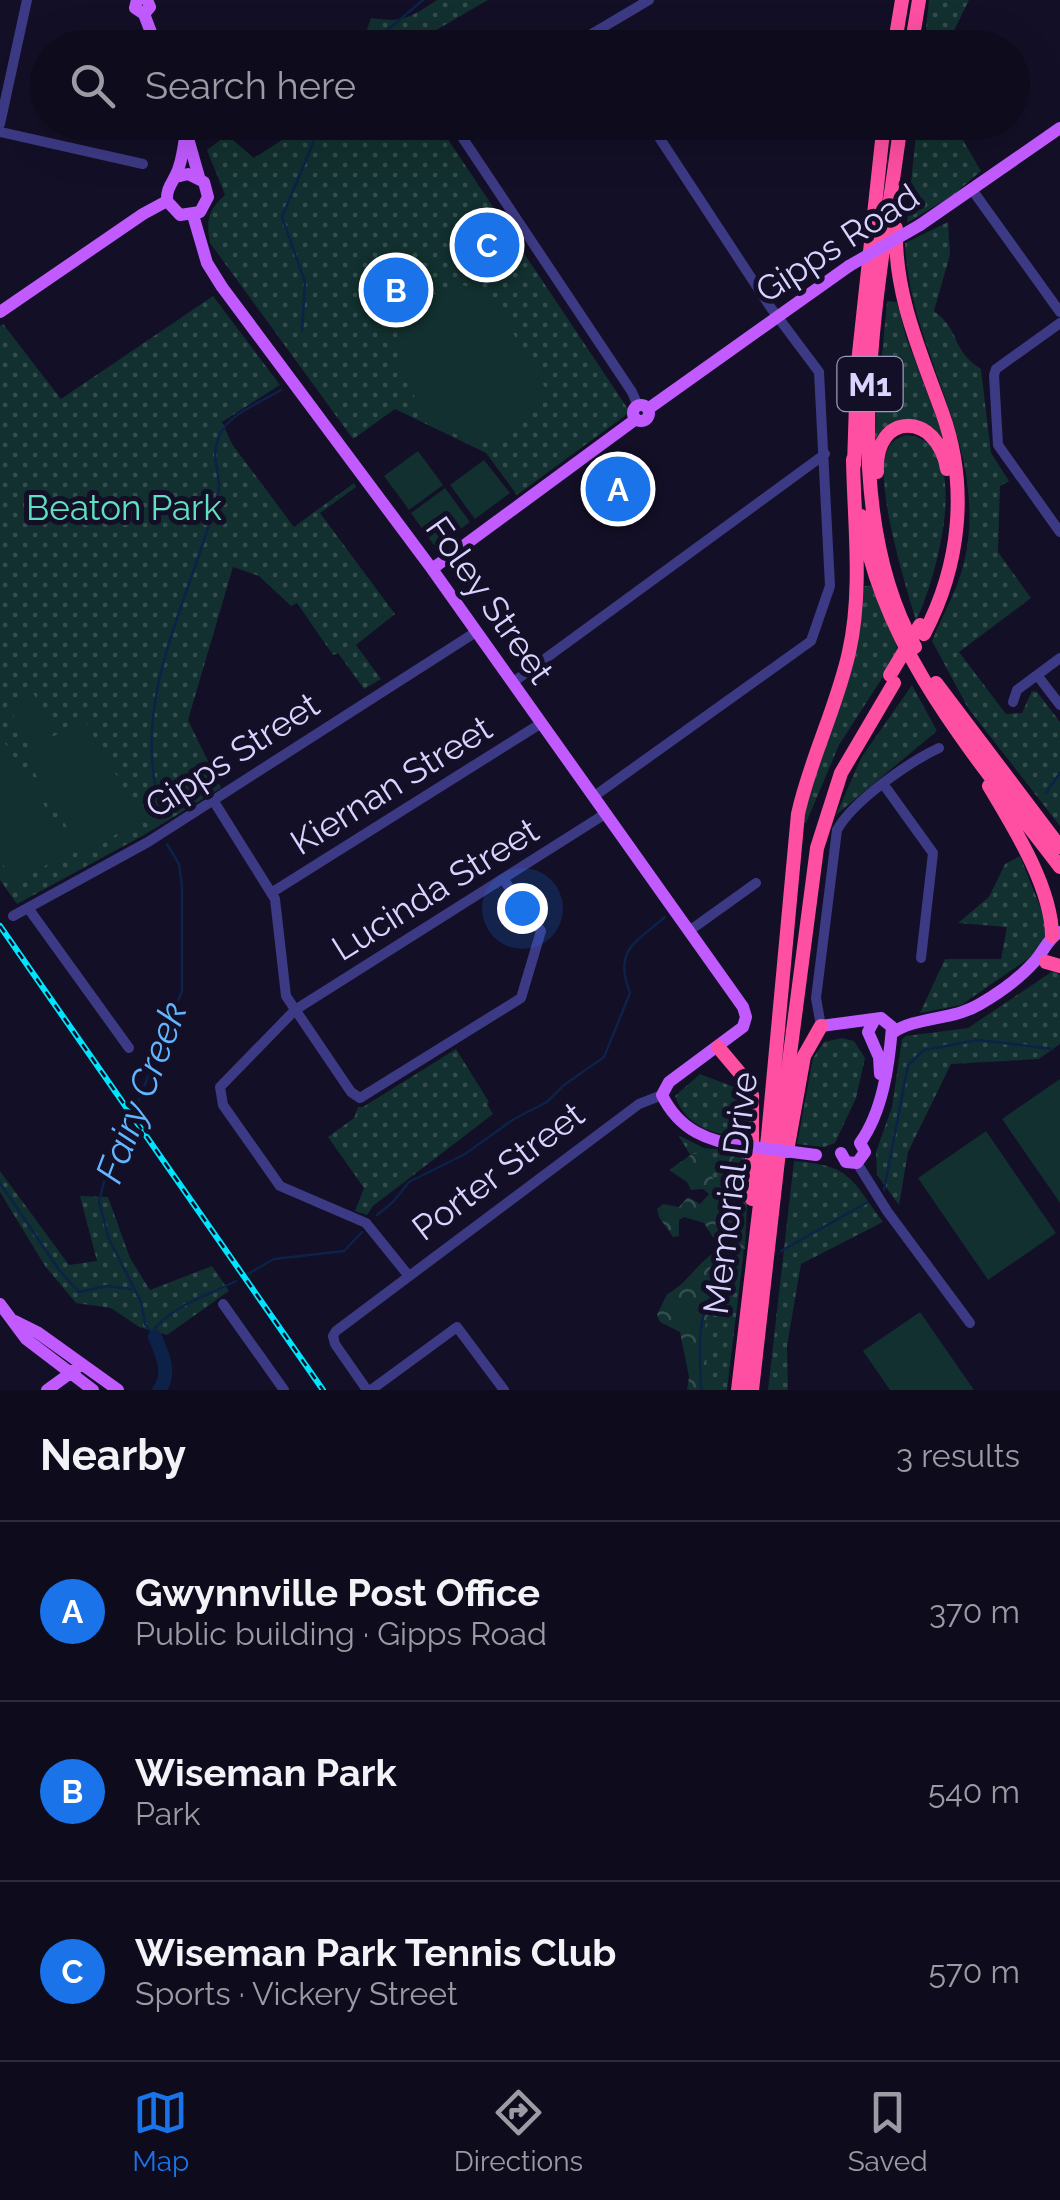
<!DOCTYPE html>
<meta charset="utf-8">
<style>
body{margin:0;font-family:Raleway,sans-serif;background:#1c1929;color:#f1f3f6}
.you{position:absolute;left:522px;top:908px;width:35px;height:35px;margin:-25px;border:8px solid #fff;border-radius:50%;background:#1a73e8;box-shadow:0 0 0 15px #1a73e833}
.badge{display:grid;place-items:center;width:65px;height:65px;border-radius:50%;background:#1a73e8;color:#fff;font-size:32px;font-weight:700}
.pin{position:absolute;translate:-50% -50%;border:5px solid #fff;box-shadow:0 2px 10px #0006}
.list{margin:0;padding:0;list-style:none}
h2{display:flex;justify-content:space-between;align-items:center;height:130px;margin:0;padding:0 40px;font-size:42px}
h2 small{font-size:32px;font-weight:400;color:#9b9ba3}
.list li{display:grid;grid-template-columns:65px 1fr auto;gap:30px;align-items:center;box-sizing:border-box;height:180px;padding:0 40px;border-top:2px solid #2e2b3b}
.list b{display:block;font-size:38px;white-space:nowrap}
.list p{margin:0;font-size:32px;white-space:nowrap;color:#9b9ba3}
.list em{font-size:32px;font-style:normal;color:#9b9ba3}
.icon{flex:none;width:55px;height:55px;fill:none;stroke:currentColor;stroke-width:2;stroke-linecap:round;stroke-linejoin:round}
.map{position:relative;flex:none;width:1060px;height:1390px;overflow:hidden}
.search{position:absolute;background:#0e0b1c;box-shadow:0 10px 40px #0002;left:30px;right:30px;top:30px;height:110px;display:flex;align-items:center;gap:25px;box-sizing:border-box;padding:0 35px;border-radius:55px;color:#9b9ba3;font-size:38px}
.sheet{height:670px;background:#0e0b1c}
nav{display:flex;justify-content:space-around;align-items:center;box-sizing:border-box;height:140px;border-top:2px solid #2e2b3b;background:#0e0b1c;font-size:28px;color:#9b9ba3}
nav a{display:grid;justify-items:center;gap:5px}
nav .on{color:#1a73e8}
.map>svg:first-child{display:block}
</style>
<div class="map">
<svg width="1060" height="1390" viewBox="0 0 1060 1390">
<defs>
<pattern id="grass-dots" width="8" height="8" patternUnits="userSpaceOnUse" patternTransform="scale(2.5)"><rect width="8" height="8" fill="#12302f"/><path d="M2 2h.1M6 6h.1" fill="none" stroke="#344d4e" stroke-width="1.8" stroke-linecap="round"/></pattern>
<pattern id="forest-crowns" width="20" height="18" patternUnits="userSpaceOnUse" patternTransform="scale(2.5)"><rect width="20" height="18" fill="#12302f"/><path d="M2 6a3 3 0 1 1 6 0M12 15a3 3 0 1 1 6 0" fill="none" stroke="#344d4e"/></pattern>
</defs>
<rect width="100%" height="100%" fill="#130f26"/>
<path fill="url(#grass-dots)" d="M 437,0 L 488,0 L 407,47 L 356,47 L 362,44 L 371,18 C 403,23 411,17 437,0 Z
M 929,0 L 969,0 L 946,47 L 924,47 Z
M 290,123 L 437,123 L 630,412 L 517,495 L 486,453 L 395,409 L 353,439 L 210,243 C 206,220 208,210 225,195 L 207,150 L 227,135 L 254,158 L 282,140 L 293,127 Z
M 917,123 L 953,123 L 981,171 L 953,195 L 907,223 Z
M 948,222 L 950,255 L 934,311 C 962,332 950,349 981,369 L 991,453 L 1009,481 L 1000,486 L 998,552 L 1031,598 L 959,652 L 1006,714 L 1022,713 L 1032,691 L 1037,692 L 1060,722 L 1060,826 L 968,708 L 932,641 C 941,618 955,594 962,570 C 995,450 909,357 905,243 Z
M 213,296 L 280,385 L 222,422 L 232,444 L 294,527 L 354,483 L 356,487 L 320,513 L 395,614 L 356,645 L 381,679 L 364,689 L 338,653 L 333,655 L 297,603 L 291,606 L 259,576 L 233,567 L 188,720 L 221,788 L 144,835 L 17,904 L 0,880 L 0,326 L 3,324 L 61,399 Z
M 887,301 L 897,302 L 906,337 L 944,438 L 918,420 C 896,423 886,426 874,445 Z
M 906,435 C 977,440 935,582 916,621 C 906,586 872,479 888,449 C 892,440 898,438 906,435 Z
M 871,585 L 899,652 L 839,745 L 806,823 L 803,823 C 820,741 859,671 862,587 Z
M 912,685 L 937,731 L 836,815 L 861,758 Z
M 1020,856 L 1046,921 L 1046,934 L 1038,952 L 961,1005 L 920,1013 L 945,959 L 1001,959 L 1007,927 L 958,923 L 989,897 L 1005,864 Z
M 1053,971 L 1060,975 L 1060,1044 L 1039,1059 L 951,1064 L 908,1152 L 899,1205 L 877,1175 L 876,1152 L 892,1107 L 902,1039 L 906,1036 L 968,1028 Z
M 842,1038 L 854,1041 L 865,1058 L 856,1098 L 835,1143 L 824,1147 L 797,1144 L 813,1058 L 824,1042 Z
M 456,1049 L 489,1102 L 487,1104 L 493,1114 L 373,1206 L 367,1215 L 355,1211 L 364,1188 L 328,1137 L 354,1118 L 358,1107 L 363,1107 Z
M 700,1074 L 739,1089 L 751,1110 L 752,1138 C 719,1136 687,1130 675,1096 Z
M 678,1135 L 704,1148 L 750,1153 L 743,1258 L 727,1390 L 699,1390 L 691,1315 L 724,1274 L 722,1206 Z
M 794,1161 C 851,1165 851,1179 883,1222 L 801,1264 L 787,1346 L 788,1390 L 768,1390 Z
M 0,1171 L 69,1265 L 97,1261 L 80,1196 L 108,1197 L 130,1258 L 150,1290 L 212,1266 L 229,1291 L 167,1335 L 139,1327 L 111,1308 L 76,1303 L 45,1266 L 0,1192 Z"/>
<path fill="url(#forest-crowns)" d="M 692,1154 L 698,1154 L 713,1168 L 710,1174 L 723,1191 L 727,1183 L 723,1162 L 728,1154 L 744,1156 L 749,1164 L 748,1192 L 740,1194 L 747,1205 L 745,1249 L 739,1248 L 740,1261 C 721,1279 712,1303 705,1327 L 710,1335 L 706,1358 L 712,1390 L 687,1390 L 689,1377 L 680,1332 L 660,1322 L 657,1315 L 667,1294 C 686,1285 696,1264 714,1253 L 714,1239 L 704,1223 L 684,1217 L 679,1220 L 679,1236 L 673,1237 L 659,1217 L 657,1209 L 663,1204 L 679,1207 L 688,1197 L 700,1204 L 709,1194 L 703,1189 L 691,1190 L 687,1182 L 669,1170 Z"/>
<path fill="#12302f" d="M 492,218 L 514,251 L 482,272 L 460,239 Z
M 462,285 L 485,292 L 494,301 L 547,391 C 545,404 529,417 518,425 C 434,491 334,309 462,285 Z
M 418,451 L 443,485 L 409,510 L 384,476 Z
M 484,460 L 510,493 L 475,519 L 450,485 Z
M 445,488 L 470,522 L 436,548 L 411,513 Z
M 31,690 L 55,729 L 31,744 L 7,705 Z
M 83,718 L 142,819 L 83,854 L 24,755 Z
M 3,740 L 72,849 L 16,884 L 0,860 L 0,742 Z
M 1060,1079 L 1060,1203 L 1002,1119 Z
M 986,1131 L 1056,1233 L 988,1280 L 918,1178 Z
M 920,1312 L 974,1390 L 890,1390 L 863,1351 Z"/>
<g fill="none" stroke-linecap="round" stroke-linejoin="round">
<path stroke="#0c2248" stroke-width="2.5" d="M 376,48 L 379,37 L 423,0
M 302,331 L 305,282 L 282,217 L 322,122
M 1046,793 L 1060,773
M 163,817 C 127,706 185,612 214,508 C 216,502 219,492 219,486 C 219,466 210,458 220,434 C 229,414 263,401 281,390
M 0,1183 L 59,1270 L 79,1292 L 107,1286 L 131,1289
M 884,1190 L 908,1065 L 924,1050 L 978,1040 L 1053,1049
M 377,1215 L 393,1202 L 409,1182 L 465,1154 L 514,1119 L 547,1102 L 564,1085 L 604,1057 L 630,993 C 613,950 635,943 665,917
M 781,1251 L 868,1202
M 248,1274 L 274,1259 L 344,1251 L 362,1232
M 155,1335 L 155,1328 C 178,1303 207,1296 236,1281
M 155,1337 L 145,1324 L 141,1302 L 109,1239 L 99,1202 L 114,1142 L 138,1102 L 182,991 L 182,886 L 179,864 L 167,844
M 701,1390 C 700,1346 692,1295 738,1270"/>
<path stroke="#0c2248" stroke-width="14" d="M 155,1337 C 162,1354 172,1373 159,1390"/>
<path stroke="#3d3a85" stroke-width="10" d="M 568,48 L 649,0
M 452,122 L 632,392 L 638,406
M 0,124 L 27,0
M 0,132 L 143,164
M 973,191 L 1060,312
M 1060,323 L 996,369 L 994,375 L 998,445 L 1060,532
M 1037,675 L 1060,705
M 512,683 L 825,454
M 1013,702 L 1017,690 L 1060,658
M 884,785 L 933,853 L 921,958
M 593,797 L 811,641 L 830,586 L 819,372 L 771,308 L 649,122
M 213,800 L 275,899 L 286,996 L 351,1092 L 360,1098 L 521,998 L 541,931 L 503,879
M 271,893 L 540,724
M 28,908 L 129,1048
M 13,916 L 148,842 L 476,632
M 689,931 L 756,883
M 821,1026 L 816,998 L 837,830 C 853,801 909,762 939,748
M 857,1163 L 887,1211 L 970,1323
M 408,1275 L 366,1223 L 280,1186 L 223,1105 L 220,1087 L 295,1010 L 605,814
M 223,1304 L 284,1390
M 367,1390 L 335,1344 L 333,1336 L 336,1331 L 639,1104 L 662,1095
M 371,1390 L 457,1327 L 504,1390"/>
<path stroke="#c25bff" stroke-width="12" d="M 137,0 L 135,8 L 144,14 L 157,48
M 144,14 L 150,7 L 147,0
M 187,135 L 199,177
M 176,177 L 188,174 L 204,182 L 208,197 L 200,212 L 180,215 L 167,201 C 166,186 175,181 179,167 C 183,155 184,143 186,131
M 193,215 L 207,263 L 222,287 L 432,569 L 743,1007 L 746,1017 L 743,1027 L 669,1082 L 662,1095 C 679,1130 708,1142 745,1146
M 920,225 L 1060,128
M 0,312 L 143,214 L 167,201
M633 413a8 8 0 1 1 16 0a8 8 0 1 1-16 0Z
M 648,409 L 849,266
M 432,569 L 636,419
M 875,1019 L 868,1032 L 879,1057 L 880,1074
M 821,1026 L 881,1018 L 892,1027 C 889,1065 883,1111 860,1143
M 892,1033 C 917,1016 952,1021 980,1004 C 999,993 1020,978 1035,961 C 1044,951 1048,938 1060,932
M 841,1153 L 846,1162 L 857,1163 L 865,1152 L 860,1143
M 0,1304 L 26,1339 L 93,1390
M 15,1321 L 37,1332 L 118,1390
M 47,1390 L 76,1369"/>
<path stroke="#ff4fa3" stroke-width="14" d="M 894,48 L 902,0
M 911,48 L 919,0
M 901,122 C 880,284 832,498 915,647
M 896,228 C 894,294 920,351 942,412 C 969,486 960,566 924,634
M 854,465 L 857,372 L 884,122
M 877,472 C 874,410 938,412 947,469
M 861,516 C 883,654 978,759 1060,867
M 936,683 L 1060,847
M 989,786 C 1013,826 1052,888 1052,936
M 1046,962 L 1060,966
M 718,1047 L 744,1078 L 752,1095 L 752,1199
M 787,1151 L 804,1056 L 821,1026
M 738,1390 L 768,1136 L 798,814 C 810,759 837,707 849,652 C 863,590 854,522 853,459
M 752,1390 L 790,1054 L 817,848 L 841,773 L 894,683"/>
<defs>
<path id="rail" d="M 0,926 L 323,1390"/>
</defs>
<use href="#rail" stroke="#00e5ff" stroke-width="6"/>
<use href="#rail" stroke="#130f26" stroke-width="2.5" stroke-dasharray="8" stroke-linecap="butt"/>
<path stroke="#c25bff" stroke-width="12" d="M 849,266 L 920,225
M 745,1146 L 816,1155"/>
<path stroke="#ff4fa3" stroke-width="14" d="M 890,675 L 920,625"/>
</g>
<g text-anchor="middle" dominant-baseline="central" stroke-width="10" stroke-linejoin="round" paint-order="stroke">
<rect fill="#130f26" stroke="#9e99be" stroke-width="2.5" x="837.5" y="357" width="65" height="54" rx="8"/>
<g font-size="32" font-weight="bold" fill="#d9d4ff">
<text x="870" y="384">M1</text>
</g>
<g font-size="35" fill="#d9d4ff" stroke="#130f26">
<text transform="translate(837 243) rotate(-33)">Gipps Road</text>
<text transform="translate(490 600) rotate(55)">Foley Street</text>
<text transform="translate(232 755) rotate(-33)">Gipps Street</text>
<text transform="translate(391 785) rotate(-32)">Kiernan Street</text>
<text transform="translate(435 889) rotate(-32)">Lucinda Street</text>
<text transform="translate(498 1171) rotate(-37)">Porter Street</text>
<text transform="translate(730 1193) rotate(-83)">Memorial Drive</text>
</g>
<g font-size="35" fill="#5fe0c0" stroke="#130f26">
<text x="124" y="507">Beaton Park</text>
</g>
<g font-size="38" font-style="italic" fill="#62b6ff" stroke="#130f26">
<text transform="translate(141 1092) rotate(-69)">Fairy Creek</text>
</g>
</g>
</svg>
<div class="you"></div>
<div class="pin badge" style="left:618px;top:489px">A</div>
<div class="pin badge" style="left:396px;top:290px">B</div>
<div class="pin badge" style="left:487px;top:245px">C</div>
<div class="search"><svg class="icon" aria-label="search" viewBox="0 0 24 24"><circle cx="10" cy="10" r="6"/><path d="M15 15l6 6"/></svg>Search here</div>
</div>
<section class="sheet">
<h2>Nearby<small>3 results</small></h2>
<ul class="list">
<li><span class="badge">A</span><div><b>Gwynnville Post Office</b><p>Public building · Gipps Road</p></div><em>370 m</em></li>
<li><span class="badge">B</span><div><b>Wiseman Park</b><p>Park</p></div><em>540 m</em></li>
<li><span class="badge">C</span><div><b>Wiseman Park Tennis Club</b><p>Sports · Vickery Street</p></div><em>570 m</em></li>
</ul>
</section>
<nav>
<a class="on"><svg class="icon" aria-label="map" viewBox="0 0 24 24"><path d="M3 6l6-2 6 2 6-2v14l-6 2-6-2-6 2zM9 4v14M15 6v14"/></svg>Map</a>
<a><svg class="icon" aria-label="directions" viewBox="0 0 24 24"><path d="M12 3l9 9-9 9-9-9zM9 14v-3h6M13 9l2 2-2 2"/></svg>Directions</a>
<a><svg class="icon" aria-label="saved" viewBox="0 0 24 24"><path d="M7 4h10v16l-5-4-5 4z"/></svg>Saved</a>
</nav>
